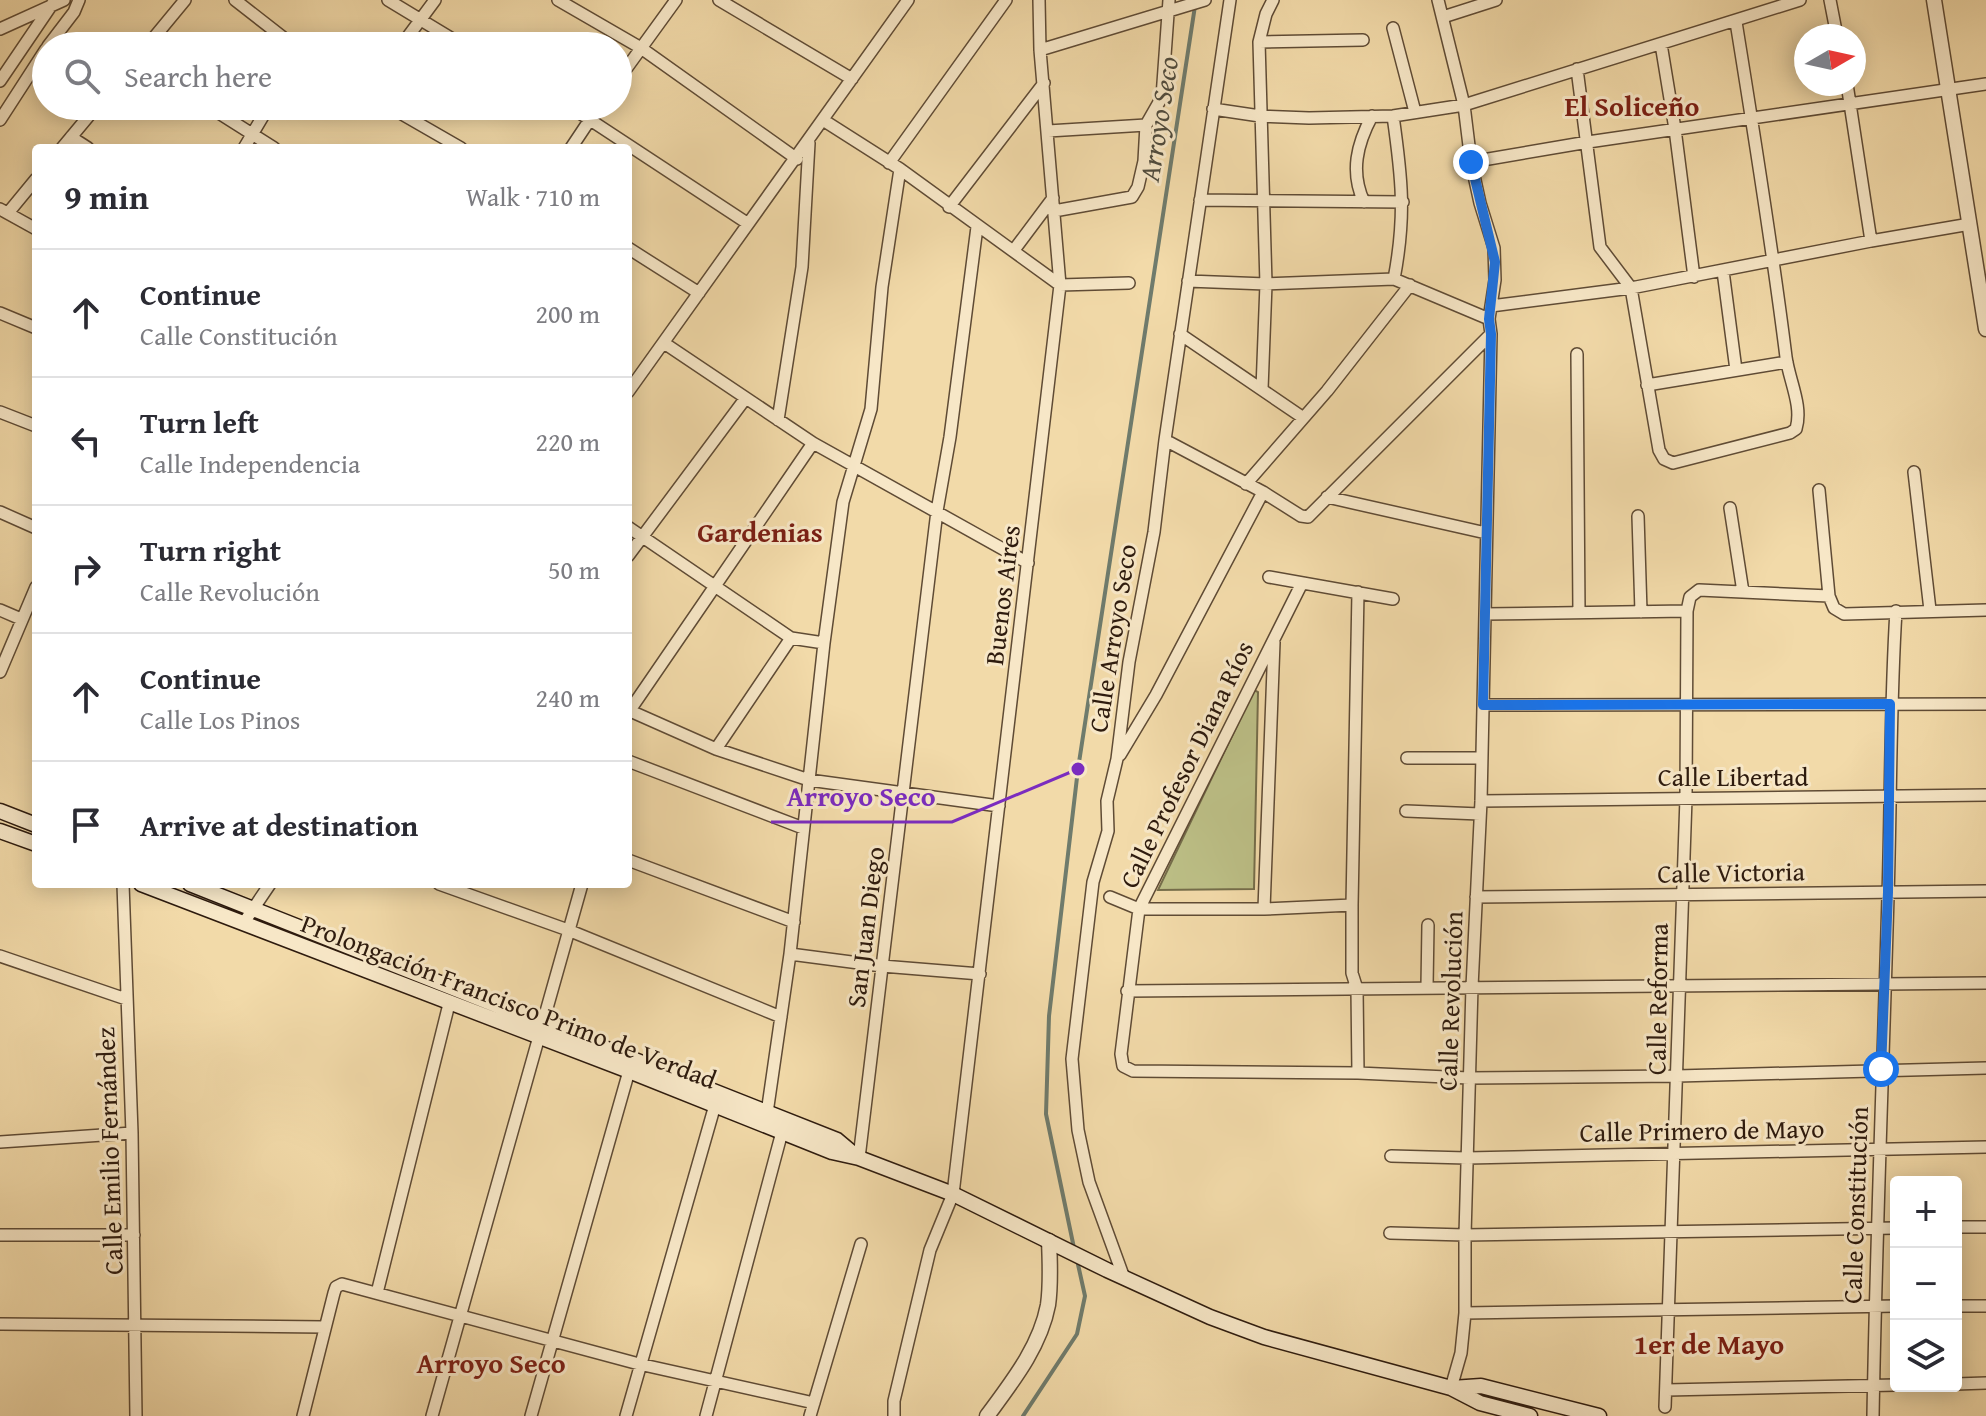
<!DOCTYPE html>
<meta charset="utf-8">
<style>
body{margin:0;font-family:"Gentium Book Plus",serif;background:#f7f7f7;color:#2b2b33}
.controls{position:absolute;right:24px;bottom:24px;display:grid;overflow:hidden;border-radius:8px;box-shadow:0 4px 20px #0003}
.controls button{width:72px;height:72px;display:grid;place-items:center;padding:0;border:0;border-bottom:2px solid #e1e1e2;background:#fff;color:#2b2b33;font:40px sans-serif}
.compass{position:absolute;left:1794px;top:24px;width:72px;height:72px;border-radius:50%;background:#fff;box-shadow:0 4px 20px #0003;rotate:81deg}
.stop{position:absolute;width:24px;height:24px;margin:-18px;border:6px solid #1a73e8;border-radius:50%;background:#fff}
.stop.end{background:#1a73e8;border-color:#fff;box-shadow:0 2px 8px #0008}
.list{margin:0;padding:0;list-style:none}
h2{display:flex;justify-content:space-between;align-items:center;height:104px;margin:0;padding:0 32px;font-size:34px}
h2 small{font-size:26px;font-weight:400;color:#7c7c81}
.list li{display:grid;grid-template-columns:52px 1fr auto;gap:24px;align-items:center;box-sizing:border-box;height:128px;padding:0 32px;border-top:2px solid #e1e1e2}
.list b{display:block;font-size:30px;white-space:nowrap}
.list p{margin:0;font-size:26px;white-space:nowrap;color:#7c7c81}
.list em{font-size:26px;font-style:normal;color:#7c7c81}
.icon{flex:none;width:44px;height:44px;fill:none;stroke:currentColor;stroke-width:2;stroke-linecap:round;stroke-linejoin:round}
.map{position:relative;flex:none;width:1986px;height:1416px;overflow:hidden}
.search{position:absolute;background:#fff;box-shadow:0 4px 20px #0003;left:32px;top:32px;width:600px;height:88px;display:flex;align-items:center;gap:20px;box-sizing:border-box;padding:0 28px;border-radius:44px;color:#7c7c81;font-size:30px}
.panel{position:absolute;background:#fff;box-shadow:0 4px 20px #0003;left:32px;top:144px;width:600px;height:744px;border-radius:8px}
.map>svg:first-child{display:block}
</style>
<div class="map">
<svg width="1986" height="1416" viewBox="0 0 1986 1416">
<rect width="100%" height="100%" fill="#f2daa9"/>
<filter id="stains"><feTurbulence type="fractalNoise" baseFrequency=".0025" numOctaves="4"/><feColorMatrix values="0 0 0 0 .2 0 0 0 0 .09 0 0 0 0 .02 0 0 0 .5 -.17"/></filter>
<radialGradient id="worn" r=".72"><stop offset=".6" stop-color="#630" stop-opacity="0"/><stop offset="1" stop-color="#630" stop-opacity=".3"/></radialGradient>
<path fill="#bcbf86" stroke="#756d4a" stroke-width="2" d="M 1254,690 L 1258,692 L 1254,889 L 1158,890 Z"/>
<g fill="none" stroke-linecap="round" stroke-linejoin="round">
<path stroke="#6f7b6c" stroke-width="4" d="M 1074,1248 L 1046,1114 L 1049,1016 L 1078,769 L 1195,6
M 1023,1416 L 1077,1334 L 1085,1296 L 1077,1260"/>
<defs>
<path id="minor" d="M 235,0 L 294,46
M 388,0 L 464,46
M 558,0 L 641,48 L 797,159
M 719,0 L 852,79
M 1438,0 L 1464,105 L 1471,162 L 1480,203 L 1494,248 L 1495,280 L 1489,319 L 1491,334 L 1481,801 L 1472,987 L 1465,1235 L 1465,1313 L 1461,1353 L 1451,1388
M 1830,0 L 1837,36
M 1443,17 L 1496,0
M 1393,28 L 1415,112
M 0,29 L 64,0
M 1259,42 L 1363,40
M 1661,44 L 1675,129 L 1694,277
M 48,46 L 74,12 L 79,0
M 147,46 L 185,0
M 401,46 L 435,0
M 1040,50 L 1205,0
M 1577,69 L 1600,247 L 1631,288 L 1659,450 L 1664,459 L 1673,463 L 1790,433 L 1796,429 C 1803,406 1789,380 1786,357 C 1772,245 1754,133 1736,22
M 618,80 L 676,0
M 0,81 L 55,0
M 1847,84 L 1871,241
M 208,106 L 274,148
M 388,106 L 461,148
M 569,106 L 747,223
M 1213,109 L 1260,116 L 1309,118 L 1393,116 L 1464,105 L 1800,0
M 1393,116 C 1402,179 1406,216 1394,279
M 0,120 L 46,49
M 823,120 L 900,169 L 1060,285
M 1048,131 L 1146,125
M 71,137 L 88,148
M 62,148 L 97,106
M 244,148 L 269,106
M 571,148 L 599,106
M 1471,162 L 1588,142 L 1986,84
M 889,163 L 1006,0
M 1200,200 L 1403,202
M 1364,202 C 1350,172 1357,144 1372,116
M 949,207 L 1044,83
M 0,209 L 36,229
M 1054,211 L 1132,197 L 1138,187 L 1144,161 L 1146,125 L 1162,97 L 1169,0
M 8,213 L 36,179
M 628,248 L 699,293
M 1014,250 L 1053,198
M 1723,271 L 1736,370
M 1188,281 L 1266,284 L 1394,279 L 1489,319
M 1060,285 L 1129,283
M 1491,306 L 1631,288 L 1871,241 L 1970,224
M 0,313 L 36,328
M 1180,334 L 1302,417
M 664,343 L 813,443 L 1028,563
M 1577,354 L 1579,612
M 1647,385 L 1787,362
M 1262,389 L 1266,284 L 1259,42 L 1266,14 L 1273,0
M 628,392 L 908,0
M 0,412 L 36,426
M 778,420 L 802,267 L 809,143
M 1165,440 L 1263,492 L 1301,516 L 1308,517 L 1491,334
M 1914,472 L 1930,610
M 1246,484 L 1327,391 L 1410,285
M 1819,490 L 1829,596
M 1327,497 L 1486,533
M 1730,508 L 1743,592
M 0,512 L 36,528
M 1638,516 L 1641,612
M 628,527 L 791,638 L 824,643
M 628,556 L 745,399
M 1269,577 L 1393,599
M 1302,583 L 1139,909 L 1121,1054 L 1123,1066 L 1133,1071 L 1358,1073 L 1469,1078 L 1677,1076 L 1986,1068
M 1358,592 L 1352,905 L 1352,973 L 1357,989 L 1358,1073
M 0,610 L 21,619
M 1485,614 L 1687,611
M 0,672 L 36,587
M 1483,705 L 1986,704
M 628,710 L 716,749 L 809,780 L 999,806
M 628,713 L 813,443
M 716,749 L 791,638
M 1120,755 L 1156,695 L 1263,492
M 1407,758 L 1482,758
M 628,761 L 803,828
M 1481,801 L 1986,795
M 1406,811 L 1480,814
M 628,860 L 794,922
M 123,884 L 132,1133 L 136,1416
M 439,884 L 568,930 L 781,1017
M 1110,897 L 1139,909 L 1264,909 L 1352,905
M 1476,897 L 1986,891
M 1264,909 L 1274,642
M 243,924 L 270,884
M 790,954 L 882,966 L 980,974
M 0,956 L 126,999
M 1427,986 L 1428,925
M 1127,991 L 1986,983
M 767,1113 L 790,954 L 824,643 L 843,502 L 871,409 L 882,287 L 900,169
M 0,1142 L 132,1133
M 1391,1156 L 1467,1158 L 1986,1147
M 859,1158 L 937,511 L 950,437 L 977,227
M 1956,1227 L 1986,1227
M 1390,1233 L 1465,1235 L 1896,1228
M 0,1235 L 134,1235
M 1124,1278 L 1089,1182 L 1078,1130 L 1072,1059 L 1093,882 L 1108,831 L 1107,801 L 1117,759 L 1129,662 L 1154,532 L 1165,440 L 1230,0
M 377,1293 L 449,1004
M 1956,1306 L 1986,1306
M 1465,1313 L 1896,1306
M 0,1324 L 324,1327
M 1956,1384 L 1986,1383
M 1667,1390 L 1896,1385
M 1665,1407 L 1686,798 L 1687,611 L 1690,597 L 1699,590 L 1829,596 L 1834,608 L 1844,614 L 1986,610
M 303,1416 L 334,1293 L 336,1287 L 342,1284 L 639,1364 L 814,1403
M 432,1416 L 582,884
M 531,1416 L 629,1071
M 626,1416 L 717,1098
M 706,1416 L 782,1132
M 810,1416 L 861,1244
M 894,1416 L 894,1401 L 930,1250 L 953,1194 L 1060,285 L 1040,50 L 1039,0
M 1873,1416 C 1876,1242 1883,1069 1888,896 C 1891,801 1890,706 1896,611"/>
<path id="tertiary" d="M 1934,0 L 1986,329
M 987,1416 C 1012,1382 1040,1347 1048,1305 C 1051,1284 1050,1262 1049,1241"/>
<path id="secondary" d="M 0,811 L 36,825
M 0,831 L 36,844
M 141,884 L 629,1071 L 832,1152 L 859,1158 L 953,1194 L 1107,1270 L 1210,1317 L 1264,1337 L 1451,1388 L 1480,1403 L 1530,1416
M 190,884 L 837,1140 L 856,1156
M 1452,1388 L 1481,1386 L 1599,1416"/>
</defs>
<use href="#minor" stroke="#5f4b35" stroke-width="14"/>
<use href="#tertiary" stroke="#5f4b35" stroke-width="17"/>
<use href="#secondary" stroke="#2e1b0e" stroke-width="17"/>
<use href="#minor" stroke="#f7e7c7" stroke-width="11"/>
<use href="#tertiary" stroke="#f7e7c7" stroke-width="14"/>
<use href="#secondary" stroke="#f7e7c7" stroke-width="14"/>
</g>
<g fill="none" stroke-linecap="round" stroke-linejoin="round">
<path stroke="#1a73e8" stroke-width="10" d="M 1471,162 L 1495,262 L 1489,319 L 1491,334 L 1483,705 L 1890,704 L 1888,892 L 1881,1069"/>
</g>
<g text-anchor="middle" dominant-baseline="central" stroke-width="6" stroke-linejoin="round" paint-order="stroke">
<g font-size="26" fill="#2e1b0e" stroke="#f7e7c7">
<text transform="translate(1002 595) rotate(-83)">Buenos Aires</text>
<text transform="translate(1112 638) rotate(-81)">Calle Arroyo Seco</text>
<text transform="translate(1186 764) rotate(-64)">Calle Profesor Diana Ríos</text>
<text x="1733" y="776">Calle Libertad</text>
<text transform="translate(1731 872) rotate(-1)">Calle Victoria</text>
<text transform="translate(865 927) rotate(-83)">San Juan Diego</text>
<text transform="translate(1657 999) rotate(-89)">Calle Reforma</text>
<text transform="translate(509 1001) rotate(21)">Prolongación Francisco Primo de Verdad</text>
<text transform="translate(1450 1001) rotate(-88)">Calle Revolución</text>
<text transform="translate(1702 1130) rotate(-1)">Calle Primero de Mayo</text>
<text transform="translate(109 1151) rotate(-92)">Calle Emilio Fernández</text>
<text transform="translate(1855 1205) rotate(-88)">Calle Constitución</text>
</g>
<g font-size="28" font-weight="bold" fill="#7a1f14" stroke="#f7e7c7">
<text x="1632" y="105">El Soliceño</text>
<text x="760" y="531">Gardenias</text>
<text x="1709" y="1343">1er de Mayo</text>
<text x="491" y="1362">Arroyo Seco</text>
</g>
<g font-size="28" font-style="italic" fill="#4f4b3d" stroke="#f7e7c7">
<text transform="translate(1158 119) rotate(-81)">Arroyo Seco</text>
</g>
</g>
<path fill="none" stroke="#7b2cbf" stroke-width="3" d="M1078 769L952 822H771"/>
<circle fill="#7b2cbf" stroke="#f7e7c7" stroke-width="3" cx="1078" cy="769" r="8"/>
<g font-size="28" text-anchor="middle" font-weight="bold" fill="#7b2cbf" stroke="#f7e7c7" stroke-width="6" stroke-linejoin="round" paint-order="stroke">
<text x="861" y="806">Arroyo Seco</text>
</g>
<rect width="100%" height="100%" filter="url(#stains)"/>
<rect width="100%" height="100%" fill="url(#worn)"/>
</svg>
<div class="controls">
<button>+</button>
<button>−</button>
<button><svg class="icon" aria-label="layers" viewBox="0 0 24 24"><path d="M12 4l9 5-9 5-9-5zM3 14l9 5 9-5"/></svg></button>
</div>
<svg class="compass" viewBox="-18 -18 36 36"><path d="M0-13l5 13h-10z" fill="#e53935"/><path d="M0 13l5-13h-10z" fill="#7c7c81"/></svg>
<div class="stop" style="left:1881px;top:1069px"></div>
<div class="stop end" style="left:1471px;top:162px"></div>
<div class="search"><svg class="icon" aria-label="search" viewBox="0 0 24 24"><circle cx="10" cy="10" r="6"/><path d="M15 15l6 6"/></svg>Search here</div>
<section class="panel">
<h2>9 min<small>Walk · 710 m</small></h2>
<ul class="list">
<li><svg class="icon" aria-label="ahead" viewBox="0 0 24 24"><path d="M12 20V5M6 11l6-6 6 6"/></svg><div><b>Continue</b><p>Calle Constitución</p></div><em>200 m</em></li>
<li><svg class="icon" aria-label="left" viewBox="0 0 24 24"><path d="M17 20v-9H6M10 6l-5 5 5 5"/></svg><div><b>Turn left</b><p>Calle Independencia</p></div><em>220 m</em></li>
<li><svg class="icon" aria-label="right" viewBox="0 0 24 24"><path d="M7 20v-9h11M14 6l5 5-5 5"/></svg><div><b>Turn right</b><p>Calle Revolución</p></div><em>50 m</em></li>
<li><svg class="icon" aria-label="ahead" viewBox="0 0 24 24"><path d="M12 20V5M6 11l6-6 6 6"/></svg><div><b>Continue</b><p>Calle Los Pinos</p></div><em>240 m</em></li>
<li><svg class="icon" aria-label="arrive" viewBox="0 0 24 24"><path d="M6 21V4h12l-3 4 3 4H6"/></svg><div><b>Arrive at destination</b></div></li>
</ul>
</section>
</div>
